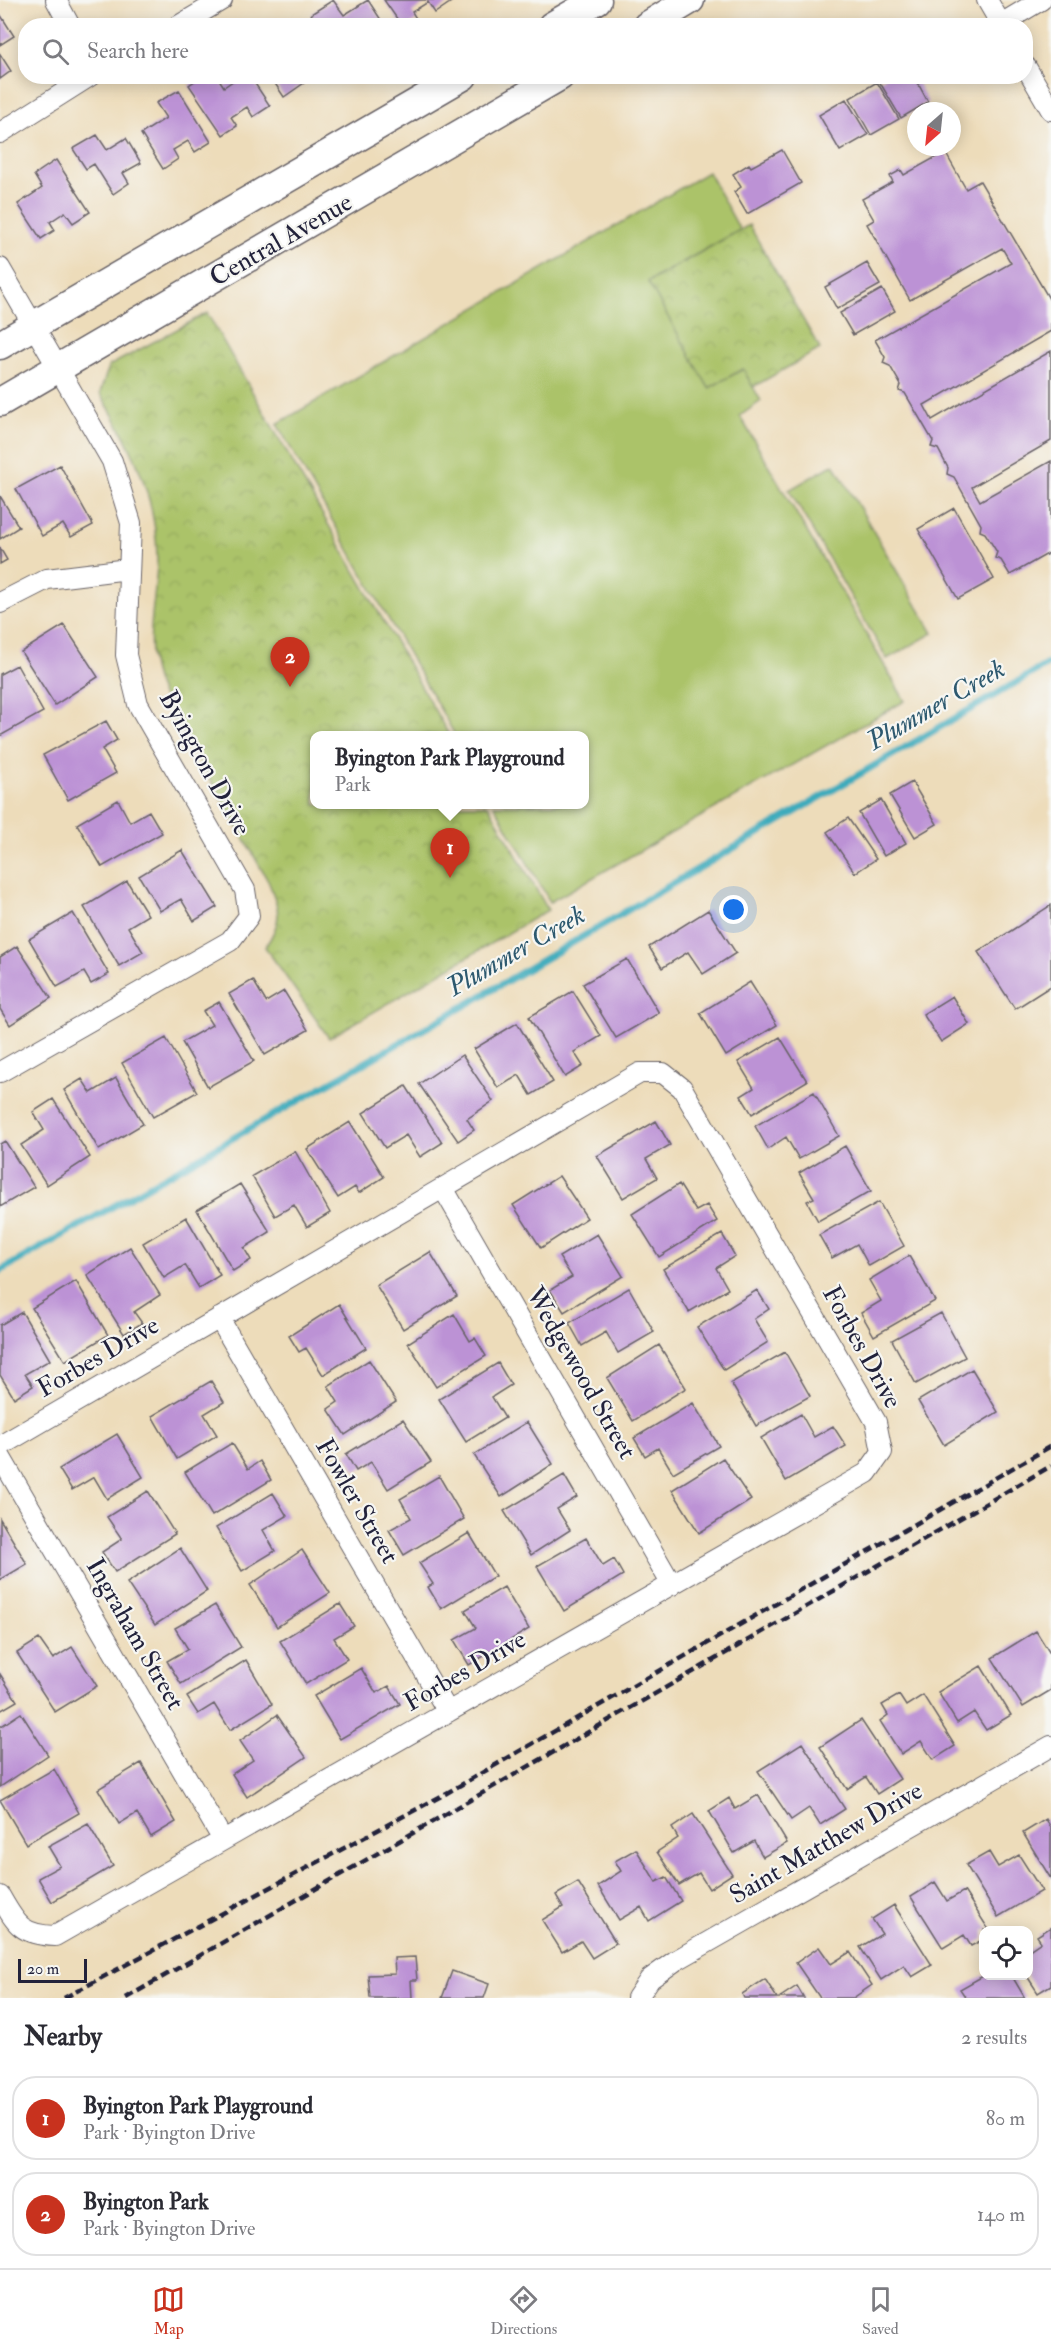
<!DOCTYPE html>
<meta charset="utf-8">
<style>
body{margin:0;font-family:"IM FELL Double Pica",serif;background:#f7f7f7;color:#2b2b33}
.controls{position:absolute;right:18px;bottom:18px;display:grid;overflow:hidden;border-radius:12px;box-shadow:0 3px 15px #0003}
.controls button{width:54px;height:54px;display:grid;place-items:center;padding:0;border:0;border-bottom:2px solid #e1e1e2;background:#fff;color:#2b2b33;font:30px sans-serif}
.compass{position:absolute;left:907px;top:102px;width:54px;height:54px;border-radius:50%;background:#fff;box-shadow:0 3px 15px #0003;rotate:207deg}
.scale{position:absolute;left:18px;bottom:15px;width:69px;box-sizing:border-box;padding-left:6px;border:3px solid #22223b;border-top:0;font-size:16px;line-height:21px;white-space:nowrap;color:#22223b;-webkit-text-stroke:4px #f6f6f2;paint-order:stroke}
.you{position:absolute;left:734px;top:910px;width:21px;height:21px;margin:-15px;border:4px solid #fff;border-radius:50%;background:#1a73e8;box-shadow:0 0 0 9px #1a73e833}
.badge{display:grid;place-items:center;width:39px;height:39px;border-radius:50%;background:#c8321e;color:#fff;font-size:20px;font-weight:700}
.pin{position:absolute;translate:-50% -50px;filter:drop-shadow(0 2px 3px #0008)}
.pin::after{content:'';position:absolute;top:32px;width:21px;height:18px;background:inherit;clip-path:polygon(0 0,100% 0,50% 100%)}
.popup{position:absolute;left:310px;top:731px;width:279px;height:78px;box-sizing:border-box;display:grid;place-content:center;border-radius:12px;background:#fff;filter:drop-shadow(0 2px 4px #0005);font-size:20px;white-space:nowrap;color:#7c7c81}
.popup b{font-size:22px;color:#2b2b33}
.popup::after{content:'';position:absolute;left:50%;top:100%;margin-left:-12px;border:12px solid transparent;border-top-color:#fff}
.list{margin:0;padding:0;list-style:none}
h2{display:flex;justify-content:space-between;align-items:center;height:78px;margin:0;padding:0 24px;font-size:26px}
h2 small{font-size:20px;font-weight:400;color:#7c7c81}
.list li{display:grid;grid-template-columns:39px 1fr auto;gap:18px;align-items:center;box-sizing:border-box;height:84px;margin:0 12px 12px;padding:0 12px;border:2px solid #e1e1e2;border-radius:24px}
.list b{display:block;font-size:22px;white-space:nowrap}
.list p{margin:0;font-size:20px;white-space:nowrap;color:#7c7c81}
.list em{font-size:20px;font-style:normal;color:#7c7c81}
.icon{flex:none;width:33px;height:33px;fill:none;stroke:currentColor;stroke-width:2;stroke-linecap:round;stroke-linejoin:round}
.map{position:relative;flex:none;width:1051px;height:1998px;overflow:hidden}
.search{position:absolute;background:#fff;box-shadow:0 3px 15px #0003;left:18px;right:18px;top:18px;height:66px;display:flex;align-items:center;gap:15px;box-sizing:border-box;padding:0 21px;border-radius:24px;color:#7c7c81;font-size:22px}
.sheet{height:270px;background:#fff}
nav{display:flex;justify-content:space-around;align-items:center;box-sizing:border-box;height:84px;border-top:2px solid #e1e1e2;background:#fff;font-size:16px;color:#7c7c81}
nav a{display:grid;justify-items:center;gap:3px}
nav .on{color:#c8321e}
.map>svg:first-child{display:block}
</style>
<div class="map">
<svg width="1051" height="1998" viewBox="0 0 1051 1998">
<defs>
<pattern id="park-crowns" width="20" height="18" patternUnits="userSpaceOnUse" patternTransform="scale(1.5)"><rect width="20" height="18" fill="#abc369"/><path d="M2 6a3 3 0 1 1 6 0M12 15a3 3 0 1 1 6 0" fill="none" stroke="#93a75c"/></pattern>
</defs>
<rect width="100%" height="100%" fill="#f6f6f2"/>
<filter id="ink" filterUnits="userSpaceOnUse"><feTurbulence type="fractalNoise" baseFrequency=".0167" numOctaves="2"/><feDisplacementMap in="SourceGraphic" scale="12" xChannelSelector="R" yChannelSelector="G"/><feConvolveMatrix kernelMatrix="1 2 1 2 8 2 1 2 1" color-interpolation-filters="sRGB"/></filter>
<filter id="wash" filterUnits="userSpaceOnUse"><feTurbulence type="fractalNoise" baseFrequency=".008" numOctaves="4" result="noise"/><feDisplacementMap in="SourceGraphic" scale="24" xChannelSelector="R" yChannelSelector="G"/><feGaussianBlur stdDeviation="1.35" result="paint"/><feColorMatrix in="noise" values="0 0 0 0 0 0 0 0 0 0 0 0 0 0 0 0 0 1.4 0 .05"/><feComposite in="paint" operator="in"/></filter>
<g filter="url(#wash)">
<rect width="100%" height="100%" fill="#eddcba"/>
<path fill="#abc369" stroke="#667252" stroke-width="1.5" d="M 708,172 L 740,230 L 649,281 L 709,388 L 743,369 L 761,401 L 740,416 L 905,701 L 550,902 L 494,805 L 585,804 L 585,736 L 455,735 L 277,424 Z
M 834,464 L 933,633 L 887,659 L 789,490 Z"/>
<path fill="url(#park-crowns)" stroke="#667252" stroke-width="1.5" d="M 749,225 L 820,349 L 753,387 L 743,369 L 709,388 L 648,282 Z
M 207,313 L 449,735 L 315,736 L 315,804 L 488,805 L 548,910 L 329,1038 L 265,947 C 283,921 280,912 269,883 C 245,839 220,796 195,753 C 180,727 161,701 154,672 C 145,637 156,598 157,563 C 158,499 132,446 100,393 L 109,366 Z"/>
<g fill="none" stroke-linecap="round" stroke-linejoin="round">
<path stroke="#3dabbc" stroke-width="7" d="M 0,1271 L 466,1005 L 1051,662"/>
</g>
<g id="blocks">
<path fill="#bc92d5" d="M 333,0 L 344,15 L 368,0 L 385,26 L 319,26 L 311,14 Z
M 384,0 L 454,0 L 435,13 L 428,2 L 412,12 L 417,20 L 409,26 L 402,26 Z
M 0,14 L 14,36 L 0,45 Z
M 296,19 L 300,26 L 287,26 Z
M 0,54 L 11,71 L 0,79 Z
M 202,76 L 217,76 L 224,87 L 240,76 L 250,76 L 270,106 L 253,117 L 247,107 L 231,117 L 237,126 L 223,135 L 189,85 Z
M 270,76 L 314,76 L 284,97 Z
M 887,76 L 914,76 L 928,102 L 901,118 L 879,81 Z
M 877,82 L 899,119 L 871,135 L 850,98 Z
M 179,90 L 211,142 L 195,152 L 188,141 L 173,150 L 178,159 L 163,169 L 141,134 L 166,118 L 156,103 Z
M 846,99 L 868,135 L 840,151 L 819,115 Z
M 97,135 L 107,150 L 126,138 L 141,163 L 123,173 L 129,183 L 113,194 L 94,164 L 86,169 L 73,149 Z
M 782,150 L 801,183 L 747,214 L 734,192 L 741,187 L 733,174 L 749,164 L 751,167 Z
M 945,152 L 966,189 L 980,181 L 1051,302 L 1051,331 L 924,405 L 932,420 L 1051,351 L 1051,441 L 972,487 L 980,501 L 1051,461 L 1051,552 L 1010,575 L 1001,560 L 995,558 L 997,552 L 985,533 L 980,531 L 981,525 L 954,477 L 947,474 L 948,468 L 938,449 L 931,447 L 933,441 L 905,393 L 899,391 L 901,385 L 890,366 L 883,363 L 885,357 L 875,340 L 1011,263 L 1002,248 L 910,300 L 867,224 L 874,220 L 862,199 L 893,182 L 890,176 L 901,170 L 904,175 Z
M 56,160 L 90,212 L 73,223 L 65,212 L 50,222 L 55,230 L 41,239 L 18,204 L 42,188 L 34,175 Z
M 867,263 L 880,285 L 837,309 L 825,287 Z
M 882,289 L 895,311 L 853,335 L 840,313 Z
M 60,465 L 93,525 L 71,537 L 63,524 L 42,536 L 16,489 Z
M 0,496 L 19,527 L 0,539 Z
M 954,508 L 994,579 L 958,599 L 918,529 Z
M 0,548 L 7,560 L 0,564 Z
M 64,625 L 98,677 L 55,705 L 21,652 Z
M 17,665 L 43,712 L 0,736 L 0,674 Z
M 106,721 L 117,740 L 102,749 L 116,773 L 68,800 L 43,755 Z
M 912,782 L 937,824 L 915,837 L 890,795 Z
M 118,800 L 130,822 L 149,811 L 162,833 L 102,867 L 77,824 Z
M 881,800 L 906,843 L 884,856 L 859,813 Z
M 848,818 L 876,859 L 855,873 L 827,832 Z
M 182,850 L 217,907 L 194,921 L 181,899 L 160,911 L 139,876 Z
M 127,881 L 148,915 L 128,927 L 143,952 L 119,966 L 84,907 Z
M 1051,905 L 1051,986 L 1015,1009 L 978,952 Z
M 708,910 L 736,953 L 703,974 L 688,952 L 662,968 L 649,947 Z
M 73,913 L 109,974 L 91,984 L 84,972 L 57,987 L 29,939 Z
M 17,946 L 51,998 L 10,1025 L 0,1009 L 0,957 Z
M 627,959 L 659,1013 L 616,1038 L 583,984 Z
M 253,980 L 266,1002 L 284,991 L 308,1030 L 265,1055 L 229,994 Z
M 750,982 L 777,1025 L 726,1056 L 700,1013 Z
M 573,991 L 601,1036 L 574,1052 L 583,1066 L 565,1077 L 529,1017 Z
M 952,996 L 969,1024 L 941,1042 L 923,1014 Z
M 219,1002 L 254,1061 L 208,1087 L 182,1042 L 212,1025 L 203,1011 Z
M 517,1023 L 553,1082 L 531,1095 L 519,1075 L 498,1088 L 474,1049 Z
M 780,1037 L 807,1081 L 752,1114 L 741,1096 L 754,1088 L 738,1062 Z
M 166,1038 L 197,1092 L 153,1117 L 122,1063 Z
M 462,1055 L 493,1101 L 467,1119 L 474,1130 L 458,1141 L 419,1084 Z
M 116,1078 L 143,1124 L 99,1150 L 64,1090 L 82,1079 L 91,1093 Z
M 406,1086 L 442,1143 L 420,1157 L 406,1135 L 385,1148 L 363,1113 Z
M 814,1092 L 839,1136 L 799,1159 L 786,1137 L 768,1149 L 755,1126 Z
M 53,1099 L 90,1157 L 47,1185 L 21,1145 L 44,1130 L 33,1112 Z
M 656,1121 L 670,1145 L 646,1159 L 657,1178 L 623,1198 L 597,1156 Z
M 350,1122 L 384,1177 L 359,1193 L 355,1187 L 338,1198 L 307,1149 Z
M 5,1141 L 34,1187 L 0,1207 L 0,1144 Z
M 845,1146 L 871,1191 L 818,1221 L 807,1201 L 814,1198 L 799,1173 Z
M 295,1151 L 330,1213 L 307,1227 L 294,1205 L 275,1216 L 252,1176 Z
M 559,1176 L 587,1218 L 541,1248 L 513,1205 Z
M 240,1184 L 270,1232 L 244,1248 L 251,1260 L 233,1271 L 197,1210 Z
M 679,1184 L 696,1211 L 707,1205 L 717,1221 L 659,1257 L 632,1214 Z
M 879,1202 L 904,1246 L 869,1266 L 857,1244 L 832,1258 L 819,1235 Z
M 186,1217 L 220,1275 L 199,1288 L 185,1265 L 164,1278 L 143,1243 Z
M 597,1234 L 623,1276 L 564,1312 L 550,1290 L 572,1277 L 559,1257 Z
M 722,1234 L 735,1256 L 716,1268 L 728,1289 L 689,1312 L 663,1269 Z
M 130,1247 L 160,1295 L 134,1312 L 142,1323 L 124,1334 L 87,1275 Z
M 430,1252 L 457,1296 L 403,1329 L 376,1285 Z
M 909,1256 L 935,1301 L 874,1336 L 861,1313 L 881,1301 L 869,1280 Z
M 76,1281 L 108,1335 L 65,1361 L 32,1308 Z
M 629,1288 L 654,1332 L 618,1353 L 606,1332 L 582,1346 L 569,1323 Z
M 757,1290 L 769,1309 L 754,1319 L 768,1342 L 724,1370 L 697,1327 Z
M 339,1304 L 366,1348 L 323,1375 L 306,1348 L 299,1352 L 289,1336 Z
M 22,1312 L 50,1360 L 25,1374 L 33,1386 L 14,1398 L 0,1375 L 0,1325 Z
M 941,1313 L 965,1357 L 916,1384 L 892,1340 Z
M 454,1314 L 470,1341 L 475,1338 L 486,1356 L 436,1387 L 408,1343 Z
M 659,1345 L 686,1388 L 633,1421 L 607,1378 Z
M 785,1352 L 810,1396 L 756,1426 L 731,1383 Z
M 369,1360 L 396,1402 L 345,1435 L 328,1409 L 338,1402 L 328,1386 Z
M 498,1363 L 511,1385 L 492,1397 L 505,1418 L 466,1442 L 439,1399 Z
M 972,1369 L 998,1412 L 944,1445 L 918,1401 Z
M 211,1381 L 224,1402 L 204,1414 L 217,1435 L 177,1459 L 152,1416 Z
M 693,1403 L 719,1446 L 673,1473 L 658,1448 L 645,1456 L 634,1438 Z
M 801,1414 L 814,1437 L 833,1426 L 846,1446 L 786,1481 L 761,1438 Z
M 403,1419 L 431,1462 L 388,1489 L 371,1462 L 356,1471 L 346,1454 Z
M 527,1422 L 553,1464 L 501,1497 L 474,1455 Z
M 117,1434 L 143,1477 L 107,1499 L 94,1477 L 72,1490 L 59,1469 Z
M 232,1443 L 248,1469 L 260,1461 L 271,1480 L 212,1516 L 185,1472 Z
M 723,1458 L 751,1500 L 699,1533 L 672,1490 Z
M 564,1475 L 577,1497 L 557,1509 L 570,1530 L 531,1555 L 504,1511 Z
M 439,1476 L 464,1519 L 404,1555 L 389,1530 L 411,1518 L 400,1499 Z
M 148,1491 L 175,1534 L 115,1572 L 102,1552 L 122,1539 L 107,1517 Z
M 273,1493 L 287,1516 L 263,1530 L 275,1551 L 242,1571 L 216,1528 Z
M 0,1519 L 27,1564 L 0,1580 Z
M 469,1533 L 495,1576 L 441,1609 L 428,1587 L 433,1584 L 419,1563 Z
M 586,1538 L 603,1566 L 614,1559 L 623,1575 L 564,1611 L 537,1566 Z
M 180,1548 L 207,1591 L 155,1625 L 127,1583 Z
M 302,1550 L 330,1593 L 277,1627 L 250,1585 Z
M 504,1587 L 529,1629 L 469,1665 L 454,1640 L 476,1628 L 465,1610 Z
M 340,1604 L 354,1626 L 334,1638 L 347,1659 L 306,1684 L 280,1641 Z
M 215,1605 L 241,1647 L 181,1684 L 167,1661 L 188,1649 L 175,1628 Z
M 1036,1631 L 1051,1655 L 1051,1690 L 1023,1707 L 992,1658 Z
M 39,1639 L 53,1659 L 72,1647 L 97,1686 L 55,1712 L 17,1653 Z
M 246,1660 L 272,1704 L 230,1730 L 214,1704 L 198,1714 L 187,1697 Z
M 981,1666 L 1011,1715 L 986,1730 L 974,1712 L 957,1723 L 938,1692 Z
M 361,1668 L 376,1693 L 389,1686 L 400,1704 L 340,1739 L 314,1696 Z
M 0,1674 L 17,1701 L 0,1711 Z
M 899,1695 L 906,1706 L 923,1695 L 955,1746 L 933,1760 L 921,1741 L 901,1754 L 880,1721 L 888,1715 L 882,1705 Z
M 21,1713 L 48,1755 L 0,1787 L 0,1727 Z
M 277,1715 L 306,1757 L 247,1797 L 232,1774 L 253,1760 L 240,1741 Z
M 861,1720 L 900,1779 L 877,1794 L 866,1777 L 847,1789 L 820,1747 Z
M 802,1743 L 845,1809 L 820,1825 L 809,1808 L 791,1820 L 758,1771 Z
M 141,1763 L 176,1822 L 151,1837 L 137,1813 L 119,1824 L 98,1789 Z
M 54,1769 L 79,1813 L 26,1844 L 0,1800 Z
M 758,1795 L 787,1843 L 763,1857 L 754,1841 L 734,1853 L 709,1811 L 729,1798 L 735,1809 Z
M 693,1814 L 732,1874 L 709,1889 L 699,1873 L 679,1885 L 657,1852 L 678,1838 L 672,1828 Z
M 1046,1819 L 1051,1828 L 1051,1879 L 1023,1833 Z
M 88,1824 L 113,1866 L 52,1902 L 38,1878 L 60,1866 L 48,1846 Z
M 636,1849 L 656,1882 L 666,1877 L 681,1901 L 649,1921 L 641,1907 L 619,1920 L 598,1886 L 621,1871 L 615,1861 Z
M 989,1852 L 998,1867 L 1019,1855 L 1042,1891 L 998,1917 L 966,1865 Z
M 578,1882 L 616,1943 L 592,1958 L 581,1941 L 562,1952 L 542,1920 L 563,1907 L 556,1895 Z
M 935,1882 L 947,1901 L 964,1891 L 989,1930 L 984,1930 L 984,1939 L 971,1946 L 964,1935 L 943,1948 L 911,1897 Z
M 894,1905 L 932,1965 L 912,1977 L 904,1965 L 881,1980 L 860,1947 L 882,1934 L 872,1919 Z
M 1051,1927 L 1051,1985 L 1038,1993 L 1027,1976 L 1028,1951 L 1041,1942 L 1037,1936 Z
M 819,1947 L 831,1964 L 850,1952 L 872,1985 L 853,1998 L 820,1998 L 796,1963 Z
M 415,1957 L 417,1980 L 411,1980 L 412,1998 L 370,1998 L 368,1975 L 395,1974 L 394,1958 Z
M 452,1971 L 489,1984 L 484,1998 L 442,1998 Z
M 983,1976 L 1012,1976 L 1025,1998 L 966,1998 L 960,1989 Z
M 765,1979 L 777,1998 L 744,1998 L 742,1994 Z
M 797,1986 L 804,1998 L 779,1998 Z"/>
</g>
</g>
<g filter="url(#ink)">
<use href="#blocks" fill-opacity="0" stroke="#696367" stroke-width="1.5"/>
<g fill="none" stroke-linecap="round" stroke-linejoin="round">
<defs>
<path id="street" d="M 56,0 L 70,26
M 987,0 L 1002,26
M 1001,24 L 1041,0
M 178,26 L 222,0
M 1026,67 L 1051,110
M 0,133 L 90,76
M 0,268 L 112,461 L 131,523 L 126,655 L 138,704 L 245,890 L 249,916 L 230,941 L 0,1072
M 0,603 L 47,579 L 128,569
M 443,1188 L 672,1585
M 219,1318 L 448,1712
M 0,1446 L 640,1073 L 663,1073 L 682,1088 L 876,1422 L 882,1452 L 867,1473 L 55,1936 C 21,1935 16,1924 0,1896
M 0,1456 L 223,1840
M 637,1998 L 650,1979 L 675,1961 L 1051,1746"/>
<path id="secondary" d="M 552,26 L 597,0
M 647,26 L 690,0
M 0,345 L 463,76
M 0,402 L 560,76"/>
</defs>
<use href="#street" stroke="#696367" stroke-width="22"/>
<use href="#secondary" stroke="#696367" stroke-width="31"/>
<use href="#street" stroke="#fff" stroke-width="20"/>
<use href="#secondary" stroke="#fff" stroke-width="28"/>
<path stroke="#22223b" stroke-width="4.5" stroke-dasharray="9 4.5" stroke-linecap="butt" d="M 64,1998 L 445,1794 L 1051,1446
M 126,1998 L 1051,1466"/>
</g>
</g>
<g text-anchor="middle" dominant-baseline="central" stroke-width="4.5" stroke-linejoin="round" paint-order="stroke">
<g font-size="26" fill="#22223b" stroke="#f6f6f2">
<text transform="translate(281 240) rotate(-30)">Central Avenue</text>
<text transform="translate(205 763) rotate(61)">Byington Drive</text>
<text transform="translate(862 1347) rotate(61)">Forbes Drive</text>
<text transform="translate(98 1357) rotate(-30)">Forbes Drive</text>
<text transform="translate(581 1373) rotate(60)">Wedgewood Street</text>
<text transform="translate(357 1501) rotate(60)">Fowler Street</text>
<text transform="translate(135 1634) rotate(60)">Ingraham Street</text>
<text transform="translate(465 1671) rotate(-30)">Forbes Drive</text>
<text transform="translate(826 1843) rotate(-30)">Saint Matthew Drive</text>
</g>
<g font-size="27" font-style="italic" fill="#2d596f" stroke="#f6f6f2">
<text transform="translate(936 705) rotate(-30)">Plummer Creek</text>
<text transform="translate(516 951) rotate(-30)">Plummer Creek</text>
</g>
</g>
</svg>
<div class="controls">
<button><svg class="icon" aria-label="locate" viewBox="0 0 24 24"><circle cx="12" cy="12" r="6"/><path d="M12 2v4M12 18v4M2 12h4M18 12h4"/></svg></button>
</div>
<svg class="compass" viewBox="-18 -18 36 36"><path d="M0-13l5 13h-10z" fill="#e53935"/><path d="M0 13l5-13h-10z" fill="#7c7c81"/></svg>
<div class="scale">20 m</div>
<div class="you"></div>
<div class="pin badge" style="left:450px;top:878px">1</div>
<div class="popup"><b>Byington Park Playground</b>Park</div>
<div class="pin badge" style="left:290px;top:687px">2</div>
<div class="search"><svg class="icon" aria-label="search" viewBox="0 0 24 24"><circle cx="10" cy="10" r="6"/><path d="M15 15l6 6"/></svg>Search here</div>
</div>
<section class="sheet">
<h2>Nearby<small>2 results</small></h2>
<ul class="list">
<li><span class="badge">1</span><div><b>Byington Park Playground</b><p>Park · Byington Drive</p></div><em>80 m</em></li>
<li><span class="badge">2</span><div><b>Byington Park</b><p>Park · Byington Drive</p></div><em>140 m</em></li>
</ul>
</section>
<nav>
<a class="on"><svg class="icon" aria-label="map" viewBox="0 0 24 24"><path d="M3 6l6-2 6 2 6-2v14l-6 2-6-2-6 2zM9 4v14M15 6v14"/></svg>Map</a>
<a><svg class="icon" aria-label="directions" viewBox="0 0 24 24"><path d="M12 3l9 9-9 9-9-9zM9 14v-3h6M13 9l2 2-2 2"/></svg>Directions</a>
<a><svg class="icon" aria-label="saved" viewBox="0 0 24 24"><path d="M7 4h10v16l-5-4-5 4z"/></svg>Saved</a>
</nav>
